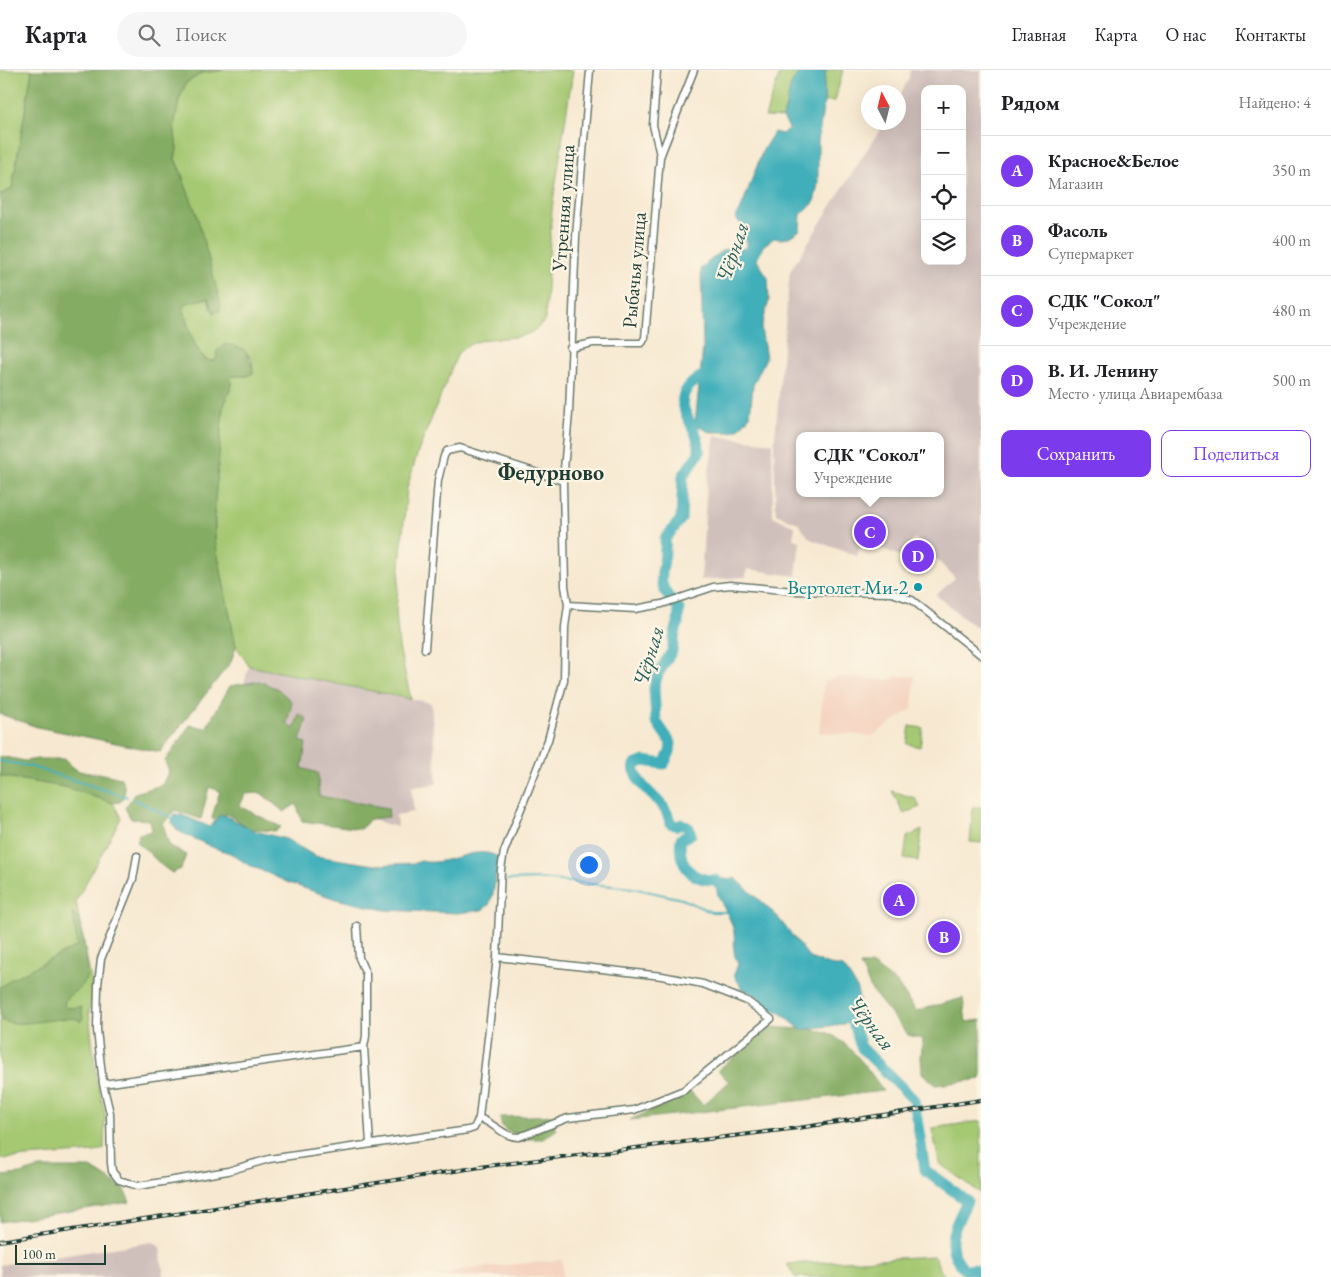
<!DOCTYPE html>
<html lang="ru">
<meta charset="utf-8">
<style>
body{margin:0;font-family:"EB Garamond",serif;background:#f6f6f6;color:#202124}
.controls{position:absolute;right:15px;top:15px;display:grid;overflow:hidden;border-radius:10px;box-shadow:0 5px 20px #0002}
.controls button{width:45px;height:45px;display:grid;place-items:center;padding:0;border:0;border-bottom:1px solid #e0e0e0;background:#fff;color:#202124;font:25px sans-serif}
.compass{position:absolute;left:861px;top:15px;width:45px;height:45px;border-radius:50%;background:#fff;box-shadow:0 5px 20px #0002;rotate:353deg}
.scale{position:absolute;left:15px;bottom:12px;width:91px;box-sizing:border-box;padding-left:5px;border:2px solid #1f3d34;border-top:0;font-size:14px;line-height:18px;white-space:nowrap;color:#1f3d34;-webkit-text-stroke:4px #fcf5e5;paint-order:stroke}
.you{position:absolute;left:588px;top:794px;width:18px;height:18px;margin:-12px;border:4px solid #fff;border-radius:50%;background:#1a73e8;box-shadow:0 0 0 8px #1a73e833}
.badge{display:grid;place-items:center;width:32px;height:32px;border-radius:50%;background:#7c3aed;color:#fff;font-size:16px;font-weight:700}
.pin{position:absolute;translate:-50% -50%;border:2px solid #fff;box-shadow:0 1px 5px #0006}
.popup{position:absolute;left:796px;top:362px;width:148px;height:65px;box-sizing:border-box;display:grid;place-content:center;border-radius:10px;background:#fff;filter:drop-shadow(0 1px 4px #0005);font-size:16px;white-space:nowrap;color:#757577}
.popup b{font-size:19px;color:#202124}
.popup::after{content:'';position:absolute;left:50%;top:100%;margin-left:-10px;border:10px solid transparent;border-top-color:#fff}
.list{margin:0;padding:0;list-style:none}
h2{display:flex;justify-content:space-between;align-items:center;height:65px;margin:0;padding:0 20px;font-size:21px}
h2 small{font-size:16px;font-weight:400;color:#757577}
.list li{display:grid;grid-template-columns:32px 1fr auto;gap:15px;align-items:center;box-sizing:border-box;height:70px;padding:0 20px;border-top:1px solid #e0e0e0}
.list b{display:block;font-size:19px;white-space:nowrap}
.list p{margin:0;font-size:16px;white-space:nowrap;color:#757577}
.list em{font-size:16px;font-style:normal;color:#757577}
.actions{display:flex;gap:10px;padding:15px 20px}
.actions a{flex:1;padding:11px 0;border:1px solid #7c3aed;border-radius:10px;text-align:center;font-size:18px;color:#7c3aed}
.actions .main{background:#7c3aed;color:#fff}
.icon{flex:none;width:28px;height:28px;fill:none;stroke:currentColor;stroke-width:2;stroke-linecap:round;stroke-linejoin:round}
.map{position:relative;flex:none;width:981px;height:1207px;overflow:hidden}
header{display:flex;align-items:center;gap:30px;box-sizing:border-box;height:70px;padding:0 25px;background:#fff;border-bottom:1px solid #e0e0e0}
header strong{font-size:24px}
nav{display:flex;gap:28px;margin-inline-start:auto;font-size:18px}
.search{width:350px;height:45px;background:#f6f6f6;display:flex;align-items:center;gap:12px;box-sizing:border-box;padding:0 18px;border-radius:28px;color:#757577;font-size:19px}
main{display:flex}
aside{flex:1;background:#fff}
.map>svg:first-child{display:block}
</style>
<header>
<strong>Карта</strong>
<div class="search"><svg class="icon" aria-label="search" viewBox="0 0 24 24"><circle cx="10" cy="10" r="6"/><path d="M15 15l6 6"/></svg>Поиск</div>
<nav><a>Главная</a><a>Карта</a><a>О нас</a><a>Контакты</a></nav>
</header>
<main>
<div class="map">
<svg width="981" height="1207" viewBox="0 0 981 1207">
<rect width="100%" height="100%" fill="#fcf5e5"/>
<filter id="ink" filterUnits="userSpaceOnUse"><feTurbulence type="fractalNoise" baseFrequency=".02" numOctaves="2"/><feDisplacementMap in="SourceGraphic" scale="10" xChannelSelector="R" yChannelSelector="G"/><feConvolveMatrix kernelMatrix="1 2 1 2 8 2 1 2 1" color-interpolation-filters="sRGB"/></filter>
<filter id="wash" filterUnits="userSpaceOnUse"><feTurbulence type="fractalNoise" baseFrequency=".0096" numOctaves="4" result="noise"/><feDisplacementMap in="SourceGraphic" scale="20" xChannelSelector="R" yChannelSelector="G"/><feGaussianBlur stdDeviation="1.12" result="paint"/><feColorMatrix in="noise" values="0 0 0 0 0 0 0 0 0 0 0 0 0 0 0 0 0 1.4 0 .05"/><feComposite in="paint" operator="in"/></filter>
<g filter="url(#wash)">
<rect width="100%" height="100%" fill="#f7e9d1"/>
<path fill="#f4d3c0" d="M 897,606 L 915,606 L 912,639 L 872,666 L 819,662 L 824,612 L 837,607 L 889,610 Z
M 562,1190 L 563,1207 L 435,1207 L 474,1198 Z"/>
<path fill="#d0c0bc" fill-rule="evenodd" d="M 910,0 L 981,0 L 981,559 L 967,551 L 936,525 L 955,508 L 915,468 L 900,486 L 863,471 L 857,486 L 810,469 L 798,453 L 776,444 L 774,378 L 790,201 L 884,53 L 898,52 L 899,27 L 909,8 ZM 925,19 L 962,19 L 962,191 L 925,191 ZM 800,366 L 940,366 L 940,423 L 800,423 Z
M 715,366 L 772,373 L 773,446 L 795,457 L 793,469 L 800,471 L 796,506 L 747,499 L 746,507 L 701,510 L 707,411 Z
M 249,596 L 431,633 L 437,714 L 411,717 L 414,742 L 396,745 L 397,757 L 217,706 Z
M 152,1172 L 160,1177 L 164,1207 L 0,1207 L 0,1195 Z"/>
<path fill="#a5c872" stroke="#628253" d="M 0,0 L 32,0 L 12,119 L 0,125 Z
M 225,0 L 573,0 L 552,139 L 545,250 C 521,282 488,255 458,283 L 418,382 L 407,418 L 396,540 L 399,577 L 411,629 L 249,596 L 236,576 L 215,471 L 215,409 L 223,338 L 232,315 L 231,306 L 247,306 L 253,303 L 252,289 L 243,278 L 213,291 L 206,290 C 192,276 188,256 183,237 L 186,233 L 208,228 L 211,240 L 182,104 L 175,89 L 177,79 L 174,56 L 179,30 L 186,13 L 202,3 Z
M 781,0 L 800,0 L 791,15 L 783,48 L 765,47 Z
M 826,0 L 843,0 L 835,31 L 824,32 L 824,15 Z
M 910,656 L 923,658 L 920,677 L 907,674 Z
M 0,706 L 65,717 L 113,733 L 121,748 L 76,831 L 93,920 L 89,942 L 96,1007 L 105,1043 L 104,1079 L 95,1082 L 0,1089 Z
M 892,721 L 915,728 L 920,737 L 904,744 Z
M 973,737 L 981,737 L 981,773 L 970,772 Z
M 922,760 L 918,791 L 904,789 L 907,767 Z
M 981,1051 L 981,1124 L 939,1093 L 932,1058 Z
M 934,1186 L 944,1207 L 795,1207 L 787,1194 Z"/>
<path fill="#84ac64" stroke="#52744c" d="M 32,0 L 225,0 L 202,3 L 186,13 L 179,30 L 174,56 L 177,79 L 175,89 L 196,142 L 220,231 L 220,241 L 214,243 L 208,228 L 186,233 L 183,237 C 188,256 192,276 206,290 L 213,291 L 217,288 L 216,282 L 225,274 C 244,276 251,284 253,303 L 247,306 L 231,306 L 232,315 L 223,338 L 214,443 L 215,471 L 236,576 L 231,592 L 160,682 L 37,657 L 0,644 L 0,125 L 12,118 Z
M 259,611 L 278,619 L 292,632 L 287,653 L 294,659 L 299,644 L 307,649 L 300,671 L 306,673 L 302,698 L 318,703 L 319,726 L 388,738 L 389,747 L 370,749 L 361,759 L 302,751 L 296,734 L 284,742 L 261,723 L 245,724 L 240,736 L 281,757 L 275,761 L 251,759 L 227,744 L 213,750 L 212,747 L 220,721 L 209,717 L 201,749 L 175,740 L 163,754 L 169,775 L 186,785 L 181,799 L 172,803 C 156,793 152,783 137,773 L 139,764 L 152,761 L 150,750 L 131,749 L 125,738 L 135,723 L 162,715 L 169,701 L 165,691 L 190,655 L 206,658 L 230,616 Z
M 0,686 L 25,691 L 37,689 L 66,689 C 75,701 79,702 93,703 C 102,703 112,706 121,708 C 125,717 127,724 120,732 L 113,733 L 65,717 L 0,706 Z
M 73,842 L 78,847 C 81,864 94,902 82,916 C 75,923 65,925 64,936 L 66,938 L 81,937 L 83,948 L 80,952 L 78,949 C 57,946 18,959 1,950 L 0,918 L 11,909 L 77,876 Z
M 860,895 L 873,895 L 897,913 L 916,941 L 963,928 L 966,952 L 981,950 L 981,1009 L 936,1015 L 922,1003 L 921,986 L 923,969 L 908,965 L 872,921 Z
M 771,957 C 788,959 806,958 822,961 C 845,966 871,1002 883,1021 L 630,1050 L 691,1022 L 703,1035 L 729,1012 L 718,1000 Z
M 561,1045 L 554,1056 L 556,1060 L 543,1069 L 523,1069 C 514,1059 502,1067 500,1047 Z
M 39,1098 L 91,1098 L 124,1119 L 130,1132 L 0,1152 L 0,1106 L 20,1104 Z"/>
<path fill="#3fafba" stroke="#2f7677" d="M 800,0 L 826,0 L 824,15 L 824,32 L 818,71 L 818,114 L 814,133 L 801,144 L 800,160 C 791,166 785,171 774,168 L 763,176 L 757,190 L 768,208 L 769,231 L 761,258 L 766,288 L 753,315 L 750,346 L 739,359 L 731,362 L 709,362 L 695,354 L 703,277 L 701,198 C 720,184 718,176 745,179 L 747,172 L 739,167 L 744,157 L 735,148 L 740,141 L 763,80 L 774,62 L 782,64 L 789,58 L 783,48 L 791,15 Z
M 174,744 L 182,745 L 210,757 L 220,745 L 224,745 L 255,761 L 286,769 L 315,786 L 375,795 L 415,793 L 421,791 C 445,798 478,772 499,788 L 493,824 L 489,835 L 482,840 L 458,843 L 385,840 L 336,829 L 289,813 L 247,794 L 230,783 L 214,778 L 178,761 L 172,753 Z
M 735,808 L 776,845 L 810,888 L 829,895 L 843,897 C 857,914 862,927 858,949 L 850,953 L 801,960 L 781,943 L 767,938 L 758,927 L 742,918 L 734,905 L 738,894 C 730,878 737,872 733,858 C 728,840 715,830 716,810 Z"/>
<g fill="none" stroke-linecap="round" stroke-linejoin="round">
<path stroke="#3fafba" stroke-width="2" d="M 0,691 L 29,696 L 127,727
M 134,729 L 172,748
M 506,810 L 540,809 L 633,818 L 682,829 L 711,842 L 726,842"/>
<path stroke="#3fafba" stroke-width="11" d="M 700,307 C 660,334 702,352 699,383 L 683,406 L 681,449 L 665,469 C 668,504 648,507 679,539 L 678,554 L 675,562 L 672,581 L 658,604 L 654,618 L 656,651 L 671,673 L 670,682 L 664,694 L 644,691 L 634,695 C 635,721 667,728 670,753 L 677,756 L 682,754 L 689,758 L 691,764 L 681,769 C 677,794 691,811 716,810 L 725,821
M 843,942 L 853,952 L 861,977 L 914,1030 L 925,1100 L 967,1131 C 955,1158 941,1174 965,1200 L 974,1199 L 981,1204"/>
</g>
</g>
<g filter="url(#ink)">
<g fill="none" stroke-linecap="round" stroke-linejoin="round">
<defs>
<path id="minor" d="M 657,0 L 653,55 L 660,85
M 570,278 L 593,273 L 642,273 L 645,268 L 660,87 L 694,0
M 568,535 L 635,539 L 662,534 L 713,517 L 730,515 L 794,521 L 892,523 L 912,530 L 981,585
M 425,579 L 438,410 L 444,386 L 447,381 L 460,378 L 563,411
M 137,786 L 133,809 L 101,889 L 98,915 L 97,960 L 103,1014 L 110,1043 L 111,1093 L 112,1101 L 119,1110 L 138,1116 L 228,1101 L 269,1089 L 468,1060 L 474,1058 L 479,1048 L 497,887 L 501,799 L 504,782 L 548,670 L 564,610 L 565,557 L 568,535 L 565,516 L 563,411 L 569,343 L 576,166 L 590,0
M 357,856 L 359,888 L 366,904 L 366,966 L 364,977
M 103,1014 L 364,977 L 370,1074
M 479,1048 C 494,1053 505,1068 519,1067 L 568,1048 L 634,1040 L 684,1020 L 771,949 L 747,931 L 703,914 L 662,906 L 497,887"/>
</defs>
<use href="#minor" stroke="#6b796b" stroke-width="9"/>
<use href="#minor" stroke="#fff" stroke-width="6"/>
<defs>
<path id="rail" d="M 0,1171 L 487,1096 L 798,1058 L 981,1030"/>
</defs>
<use href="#rail" stroke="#1f3d34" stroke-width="4"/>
<use href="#rail" stroke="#fcf5e5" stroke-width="2" stroke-dasharray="5.5" stroke-linecap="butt"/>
</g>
</g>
<circle fill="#0f9aa8" stroke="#fcf5e5" stroke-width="2" cx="918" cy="517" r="5"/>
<g text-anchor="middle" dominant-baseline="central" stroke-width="4.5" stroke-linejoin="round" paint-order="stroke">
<g font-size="20" fill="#1f3d34" stroke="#fcf5e5">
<text transform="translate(563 138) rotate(-86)">Утренняя улица</text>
<text transform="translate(634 200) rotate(-85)">Рыбачья улица</text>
</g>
<g font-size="20" fill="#0d838f" stroke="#fcf5e5" text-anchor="end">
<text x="908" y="517">Вертолет Ми-2</text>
</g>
<g font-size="21" font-style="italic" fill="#295f5c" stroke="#fcf5e5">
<text transform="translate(732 182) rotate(-71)">Чёрная</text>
<text transform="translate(648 586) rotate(-73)">Чёрная</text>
<text transform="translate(872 953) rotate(53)">Чёрная</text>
</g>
<g font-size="22" font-weight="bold" fill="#1f3d34" stroke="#fcf5e5">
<text x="551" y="402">Федурново</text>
</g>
</g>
</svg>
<div class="controls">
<button>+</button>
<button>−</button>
<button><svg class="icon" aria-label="locate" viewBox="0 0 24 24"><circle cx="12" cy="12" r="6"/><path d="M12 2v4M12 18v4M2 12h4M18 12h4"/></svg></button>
<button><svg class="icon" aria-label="layers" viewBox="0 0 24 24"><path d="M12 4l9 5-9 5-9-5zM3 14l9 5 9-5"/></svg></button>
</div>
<svg class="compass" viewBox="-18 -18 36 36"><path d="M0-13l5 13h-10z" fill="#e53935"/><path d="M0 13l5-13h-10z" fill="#757577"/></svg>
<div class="scale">100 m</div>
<div class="you"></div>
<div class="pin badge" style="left:899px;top:830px">A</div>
<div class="pin badge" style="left:944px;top:867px">B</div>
<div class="pin badge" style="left:870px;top:462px">C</div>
<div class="popup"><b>СДК &quot;Сокол&quot;</b>Учреждение</div>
<div class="pin badge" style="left:918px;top:486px">D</div>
</div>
<aside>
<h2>Рядом<small>Найдено: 4</small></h2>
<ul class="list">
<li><span class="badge">A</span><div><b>Красное&amp;Белое</b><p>Магазин</p></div><em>350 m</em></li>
<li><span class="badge">B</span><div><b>Фасоль</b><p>Супермаркет</p></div><em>400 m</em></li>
<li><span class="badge">C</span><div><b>СДК &quot;Сокол&quot;</b><p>Учреждение</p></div><em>480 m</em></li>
<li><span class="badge">D</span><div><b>В. И. Ленину</b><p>Место · улица Авиарембаза</p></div><em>500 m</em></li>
</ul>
<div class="actions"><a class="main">Сохранить</a><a>Поделиться</a></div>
</aside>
</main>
